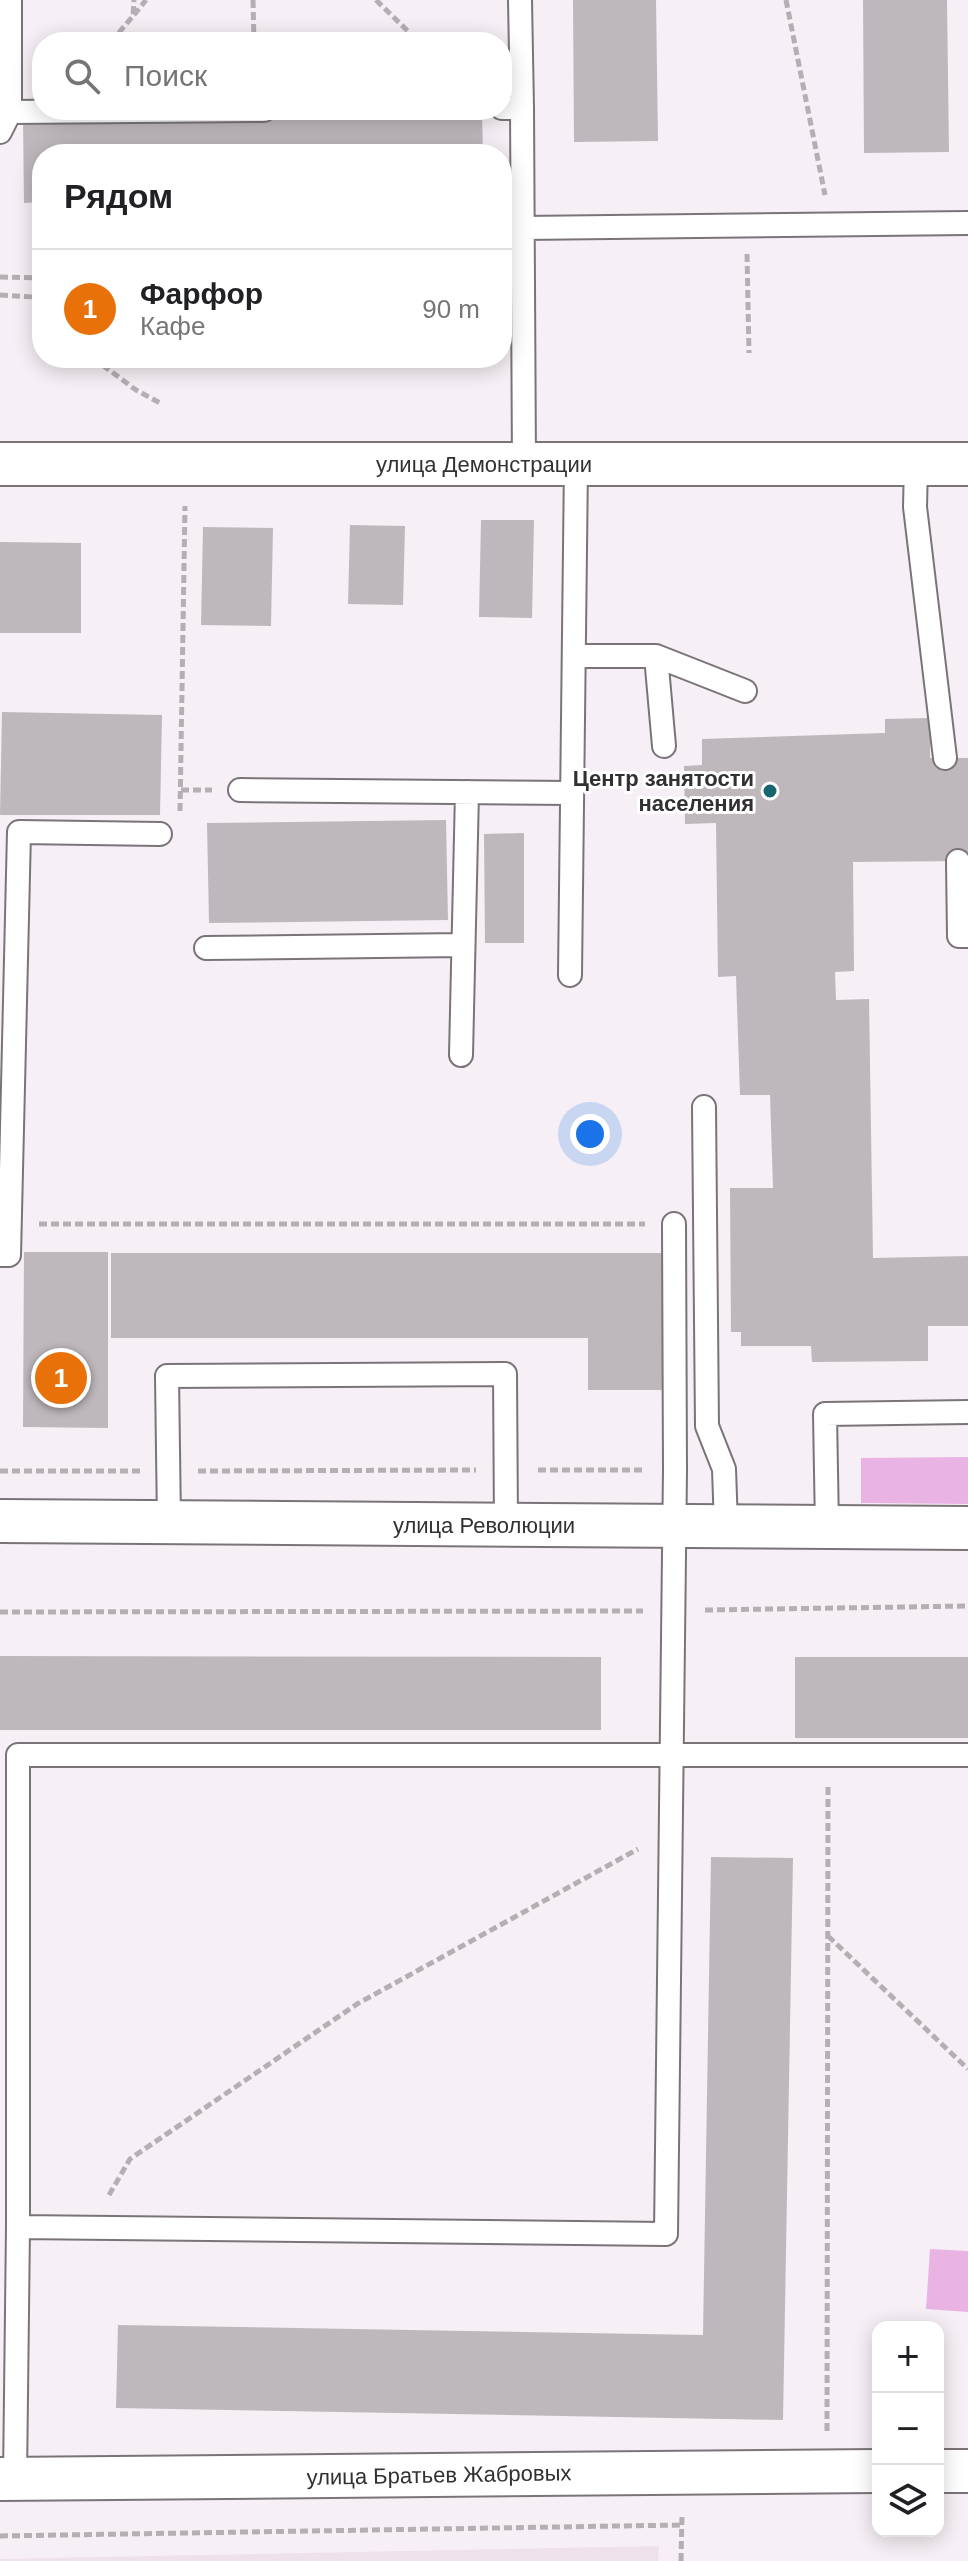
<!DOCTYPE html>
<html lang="ru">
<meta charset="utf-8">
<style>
body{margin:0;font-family:Helvetica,sans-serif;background:#f2f2f2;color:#202124}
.controls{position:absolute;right:24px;bottom:24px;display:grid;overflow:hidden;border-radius:16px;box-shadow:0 4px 20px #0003}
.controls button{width:72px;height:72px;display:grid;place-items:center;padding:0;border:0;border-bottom:2px solid #e0e0e0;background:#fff;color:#202124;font:40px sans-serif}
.you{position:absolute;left:590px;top:1134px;width:28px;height:28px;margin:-20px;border:6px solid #fff;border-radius:50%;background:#1a73e8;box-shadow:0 0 0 12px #1a73e833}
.badge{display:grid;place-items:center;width:52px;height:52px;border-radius:50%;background:#d93025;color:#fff;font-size:26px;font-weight:700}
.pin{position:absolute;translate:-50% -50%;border:4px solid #fff;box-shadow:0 2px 8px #0006}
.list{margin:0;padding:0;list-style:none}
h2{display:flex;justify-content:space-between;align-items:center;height:104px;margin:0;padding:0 32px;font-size:34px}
h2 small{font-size:26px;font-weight:400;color:#757577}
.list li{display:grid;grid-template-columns:52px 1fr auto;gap:24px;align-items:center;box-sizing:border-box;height:120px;padding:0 32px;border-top:2px solid #e0e0e0}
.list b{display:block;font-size:30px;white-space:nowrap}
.list p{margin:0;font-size:26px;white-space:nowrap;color:#757577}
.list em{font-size:26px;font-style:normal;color:#757577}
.icon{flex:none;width:44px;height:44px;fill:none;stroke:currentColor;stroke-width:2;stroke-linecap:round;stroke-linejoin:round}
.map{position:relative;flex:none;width:968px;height:2561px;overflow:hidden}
.search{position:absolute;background:#fff;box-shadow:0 4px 20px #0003;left:32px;top:32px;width:480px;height:88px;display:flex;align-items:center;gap:20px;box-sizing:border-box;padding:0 28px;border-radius:32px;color:#757577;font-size:30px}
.panel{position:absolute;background:#fff;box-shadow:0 4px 20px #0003;left:32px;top:144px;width:480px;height:224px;border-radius:32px}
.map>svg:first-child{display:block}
</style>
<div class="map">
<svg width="968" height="2561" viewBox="0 0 968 2561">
<rect width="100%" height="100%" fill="#f6eff5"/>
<path fill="#eee1ec" d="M 659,2546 L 658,2561 L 0,2561 L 0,2559 Z"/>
<path fill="#e9b4e4" d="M 968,1457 L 968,1504 L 861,1503 L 861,1458 Z
M 930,2249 L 968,2251 L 968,2312 L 926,2309 Z"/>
<path fill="#beb8bd" d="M 573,0 L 656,0 L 658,141 L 574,142 Z
M 863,0 L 947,0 L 949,152 L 864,153 Z
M 482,114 L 483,154 L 42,154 L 42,202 L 24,203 L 23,119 Z
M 481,520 L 534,520 L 532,618 L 479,617 Z
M 350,525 L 405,526 L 403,605 L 348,604 Z
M 203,527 L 273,528 L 271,626 L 201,625 Z
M 0,542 L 81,543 L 81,633 L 0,633 Z
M 2,712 L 162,715 L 160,815 L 0,815 Z
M 930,718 L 930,758 L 968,758 L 968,861 L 853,862 L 854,971 L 835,972 L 836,1000 L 869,999 L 873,1258 L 968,1256 L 968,1326 L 928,1326 L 928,1361 L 812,1362 L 811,1346 L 741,1346 L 741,1332 L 731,1332 L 730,1188 L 773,1188 L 770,1095 L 740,1095 L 736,976 L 718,977 L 716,823 L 685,824 L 684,766 L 702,765 L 702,739 L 885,733 L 885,719 Z
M 446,820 L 448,920 L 209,923 L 207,823 Z
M 524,833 L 524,943 L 485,943 L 484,834 Z
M 24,1252 L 108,1252 L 108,1428 L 23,1427 Z
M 111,1253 L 669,1253 L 669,1390 L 588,1390 L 588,1338 L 111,1338 Z
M 0,1656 L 601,1657 L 601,1730 L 0,1730 Z
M 795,1657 L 968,1657 L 968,1738 L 795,1738 Z
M 711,1857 L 793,1858 L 783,2420 L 116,2408 L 118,2325 L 703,2335 Z"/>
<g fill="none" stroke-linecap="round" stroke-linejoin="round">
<defs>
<path id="lane" d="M 520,0 L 522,108
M 502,108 L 522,108 L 524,464
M 10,112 L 264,110
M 0,132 L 10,112 L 10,0
M 523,228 L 968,223
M 916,464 L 915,507 L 945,758
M 574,656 L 656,656 L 664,746
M 656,656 L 745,691
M 240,790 L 572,793
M 958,861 L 959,936 L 968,936
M 206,948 L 463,945
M 570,975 L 576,464
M 461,1055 L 467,792
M 704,1107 L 707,1426 L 724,1469 L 726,1526
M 0,1255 L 9,1255 L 19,832 L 160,834
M 169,1523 L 167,1376 L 505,1374 L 506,1525
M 827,1527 L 825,1414 L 968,1412
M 18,2227 L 666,2234 L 675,1470 L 674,1224
M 15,2479 L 18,2227 L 18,1755 L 968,1755"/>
<path id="street" d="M 0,464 L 968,464
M 0,1521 L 968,1528
M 938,2471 L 968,2471
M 0,2479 L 878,2471"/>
</defs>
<use href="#lane" stroke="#7a7479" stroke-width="26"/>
<use href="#street" stroke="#7a7479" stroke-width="46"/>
<path stroke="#b5afb4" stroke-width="5" stroke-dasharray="8 4" stroke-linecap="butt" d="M 253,0 L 254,42
M 376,0 L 419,42
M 786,0 L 825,195
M 134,15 L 146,0
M 111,42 L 133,16 L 134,0
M 747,254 L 749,353
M 0,277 L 42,278
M 0,295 L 34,297 L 42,307
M 93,358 L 136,390 L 162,404
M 181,790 L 212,790
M 180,811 L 185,506
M 39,1224 L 645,1224
M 538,1470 L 644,1470
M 0,1471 L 140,1471
M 198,1471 L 476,1470
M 705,1610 L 968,1606
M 0,1612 L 643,1611
M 828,1936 L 968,2069
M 109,2195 L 130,2159 L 357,2004 L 638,1849
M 827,2431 L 828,1785
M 0,2536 L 681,2525
M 681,2561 L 682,2514"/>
<use href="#lane" stroke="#fff" stroke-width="22"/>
<use href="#street" stroke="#fff" stroke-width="42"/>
</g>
<circle fill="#19656e" stroke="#fff" stroke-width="3" cx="770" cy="791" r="8"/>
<g text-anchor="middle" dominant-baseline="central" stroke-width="6" stroke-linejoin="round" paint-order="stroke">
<g font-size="22" fill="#333033" stroke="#fff">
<text x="484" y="464">улица Демонстрации</text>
<text x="484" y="1525">улица Революции</text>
<text transform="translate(439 2475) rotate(-1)">улица Братьев Жабровых</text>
</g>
<g font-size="22" font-weight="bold" fill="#333033" stroke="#fff" text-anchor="end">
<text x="754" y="778">Центр занятости<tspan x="754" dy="25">населения</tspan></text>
</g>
</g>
</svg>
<div class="controls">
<button>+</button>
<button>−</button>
<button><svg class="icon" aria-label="layers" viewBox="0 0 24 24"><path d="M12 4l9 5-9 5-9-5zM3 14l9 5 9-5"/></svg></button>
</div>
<div class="you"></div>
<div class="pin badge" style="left:61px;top:1378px;background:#e8710a">1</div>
<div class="search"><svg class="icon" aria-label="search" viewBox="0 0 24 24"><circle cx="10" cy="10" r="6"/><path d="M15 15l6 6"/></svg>Поиск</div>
<section class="panel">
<h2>Рядом<small></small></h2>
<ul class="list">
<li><span class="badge" style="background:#e8710a">1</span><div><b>Фарфор</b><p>Кафе</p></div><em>90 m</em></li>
</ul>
</section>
</div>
